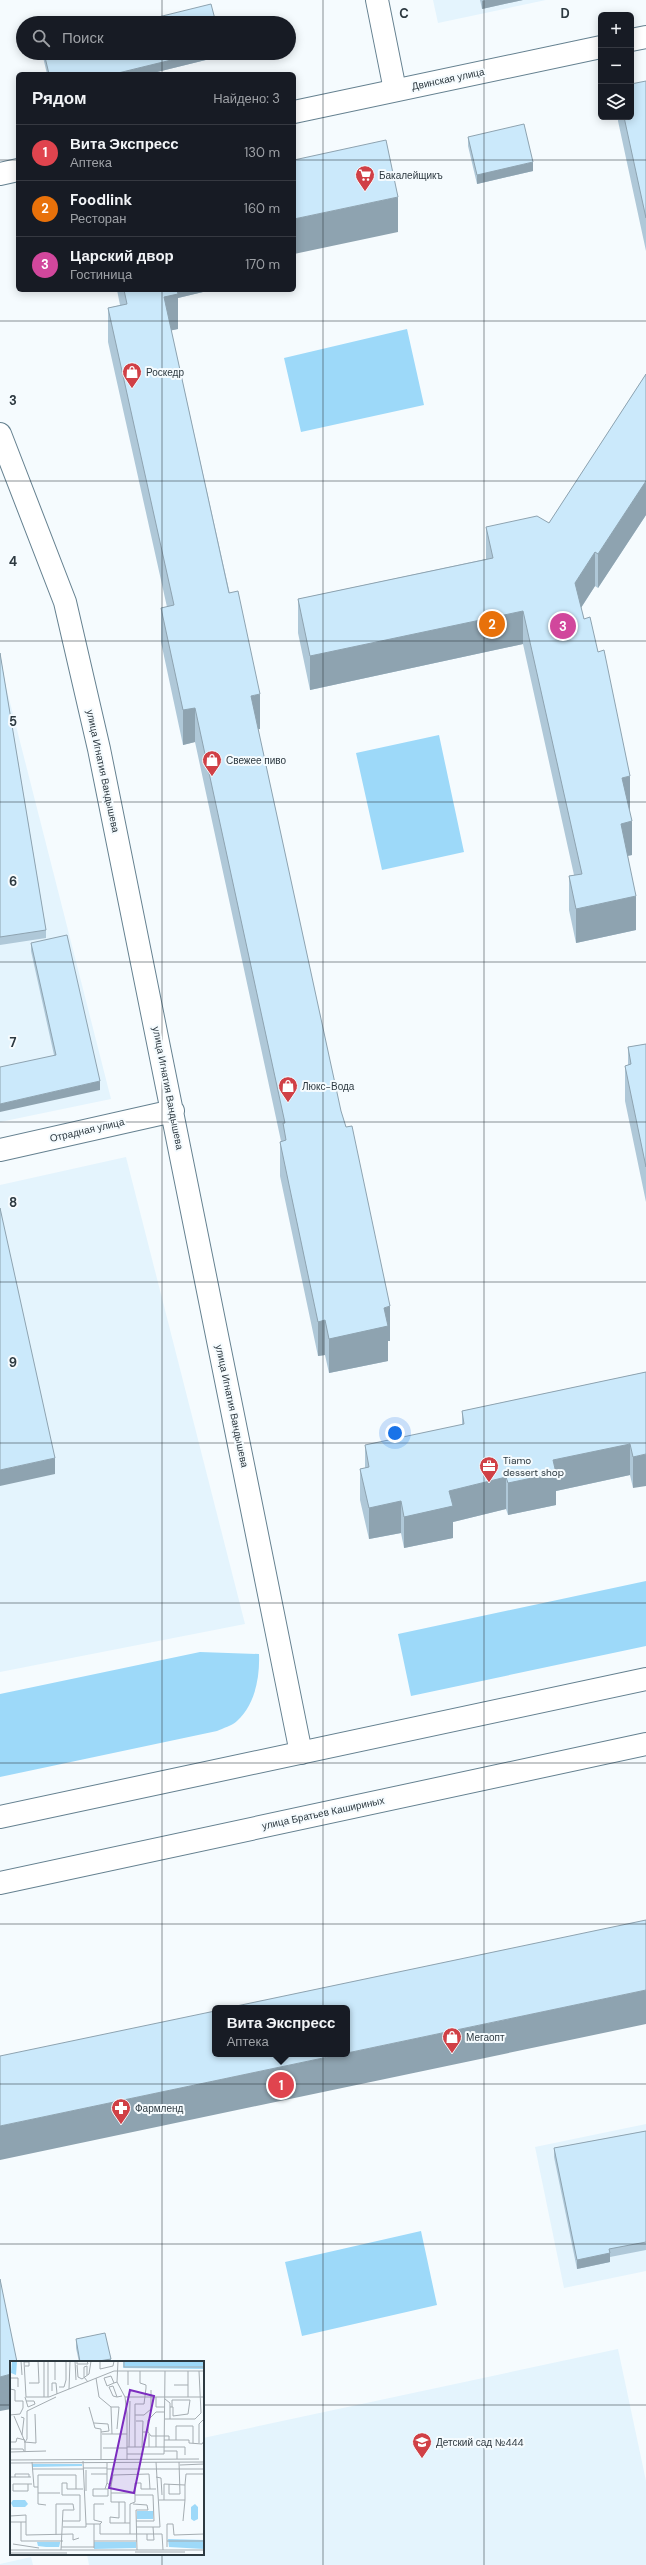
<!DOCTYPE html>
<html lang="ru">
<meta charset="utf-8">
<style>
body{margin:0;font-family:"DM Sans",sans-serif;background:#242831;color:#f1f3f6}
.controls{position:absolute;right:12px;top:12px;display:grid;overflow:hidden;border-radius:6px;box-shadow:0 2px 10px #0003}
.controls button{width:36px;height:36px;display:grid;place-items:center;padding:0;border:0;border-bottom:1px solid #363941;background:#171b24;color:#f1f3f6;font:20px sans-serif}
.you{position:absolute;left:395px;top:1433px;width:14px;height:14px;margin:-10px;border:3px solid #fff;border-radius:50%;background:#1a73e8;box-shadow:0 0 0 6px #1a73e833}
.badge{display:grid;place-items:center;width:26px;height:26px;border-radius:50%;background:#d04046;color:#fff;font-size:13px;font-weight:700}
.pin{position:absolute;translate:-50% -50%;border:2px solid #fff;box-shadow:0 1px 4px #0006}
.popup{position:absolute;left:212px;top:2005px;width:138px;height:52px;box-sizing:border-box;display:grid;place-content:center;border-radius:6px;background:#171b24;filter:drop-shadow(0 1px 3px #0005);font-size:13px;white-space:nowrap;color:#9ea1a6}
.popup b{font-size:15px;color:#f1f3f6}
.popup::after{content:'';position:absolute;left:50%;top:100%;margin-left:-8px;border:8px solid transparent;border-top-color:#171b24}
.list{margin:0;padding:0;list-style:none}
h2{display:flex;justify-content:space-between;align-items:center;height:52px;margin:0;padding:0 16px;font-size:17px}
h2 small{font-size:13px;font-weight:400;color:#9ea1a6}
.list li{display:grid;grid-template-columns:26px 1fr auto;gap:12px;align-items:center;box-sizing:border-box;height:56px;padding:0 16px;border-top:1px solid #363941}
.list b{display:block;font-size:15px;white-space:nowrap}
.list p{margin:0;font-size:13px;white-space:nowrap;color:#9ea1a6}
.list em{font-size:13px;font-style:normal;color:#9ea1a6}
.icon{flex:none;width:22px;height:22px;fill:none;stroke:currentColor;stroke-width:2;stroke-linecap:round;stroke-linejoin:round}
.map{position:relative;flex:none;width:646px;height:2565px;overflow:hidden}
.search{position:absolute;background:#171b24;box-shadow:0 2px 10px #0003;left:16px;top:16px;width:280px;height:44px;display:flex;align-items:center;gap:10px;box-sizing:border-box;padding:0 14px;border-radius:22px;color:#9ea1a6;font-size:15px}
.panel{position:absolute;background:#171b24;box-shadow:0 2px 10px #0003;left:16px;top:72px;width:280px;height:220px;border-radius:6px}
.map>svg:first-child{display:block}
</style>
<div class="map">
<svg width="646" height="2565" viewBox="0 0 646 2565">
<rect width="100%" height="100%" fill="#f5fbfe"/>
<path fill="#e4f4fd" d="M 433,0 L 546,0 L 438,23 Z
M 0,663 L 111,1099 L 0,1122 Z
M 126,1157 L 245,1624 L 0,1672 L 0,1185 Z
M 646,2124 L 646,2271 L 564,2288 L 535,2147 Z
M 618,2349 L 646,2481 L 646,2565 L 89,2565 L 87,2554 L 203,2554 L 203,2438 Z
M 31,2557 L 33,2565 L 0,2565 L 0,2564 Z"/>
<path fill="#9dd9f9" d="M 407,329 L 424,405 L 301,432 L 284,358 Z
M 439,735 L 464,852 L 382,870 L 356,753 Z
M 646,1581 L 646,1646 L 411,1696 L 398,1634 Z
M 200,1652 L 259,1654 C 260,1677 255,1705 237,1721 C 232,1726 223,1728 217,1731 L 0,1777 L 0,1694 Z
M 421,2231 L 437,2305 L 302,2336 L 285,2262 Z"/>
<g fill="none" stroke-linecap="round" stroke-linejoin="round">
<defs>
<path id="minor" d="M 377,0 L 395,90
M 0,434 L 65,602 L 99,749 L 301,1753
M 0,1150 L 173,1111"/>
<path id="tertiary" d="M 631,40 L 646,37
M 294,112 L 601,47
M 0,174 L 18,170"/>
<path id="primary" d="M 0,1817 L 646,1679
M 0,1883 L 646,1744"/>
</defs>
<use href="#minor" stroke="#658190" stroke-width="24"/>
<use href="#tertiary" stroke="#658190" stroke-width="24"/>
<use href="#primary" stroke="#658190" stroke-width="24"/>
<use href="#minor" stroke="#fff" stroke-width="22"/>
<use href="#tertiary" stroke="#fff" stroke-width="22"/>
<use href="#primary" stroke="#fff" stroke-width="22"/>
</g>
<path fill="#afc8d8" d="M 480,0 L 523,0 L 482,9 Z
M 42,53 L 222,53 L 222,56 L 149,74 L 47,74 Z
M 646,81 L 646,251 L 618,121 L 618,117 L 631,117 Z
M 468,137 L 533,171 L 477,184 L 468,146 Z
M 117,290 L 203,290 L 203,292 L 178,298 L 178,329 L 171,330 L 260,729 L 258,729 L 390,1341 L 388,1341 L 388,1361 L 329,1373 L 325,1355 L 318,1356 L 280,1176 L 280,1142 L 281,1141 L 195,742 L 183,745 L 161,642 L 161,608 L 167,607 L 108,342 L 108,308 L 120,305 Z
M 646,374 L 646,515 L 598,588 L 595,586 L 581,608 L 630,810 L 629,810 L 632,855 L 628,856 L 636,930 L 576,943 L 569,910 L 569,876 L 574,875 L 523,644 L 310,690 L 298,633 L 298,599 L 486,559 L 486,527 L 549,523 Z
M 0,653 L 46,930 L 46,938 L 0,945 Z
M 31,943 L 100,1090 L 54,1055 L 31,951 Z
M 646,1044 L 646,1202 L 625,1101 L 625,1066 L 628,1065 L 628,1047 Z
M 646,1372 L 633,1488 L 630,1475 L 556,1491 L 556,1505 L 508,1515 L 506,1509 L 453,1522 L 453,1538 L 404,1548 L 401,1533 L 369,1539 L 360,1500 L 360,1469 L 365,1468 L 365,1445 L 462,1425 L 462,1411 Z
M 646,2131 L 646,2250 L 610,2257 L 610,2262 L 577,2269 L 554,2157 L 554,2148 Z
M 76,2339 L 111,2359 L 111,2362 L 79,2362 L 76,2348 Z"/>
<path fill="#8ea3b0" d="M 486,0 L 523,0 L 482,9 L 482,1 Z
M 200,53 L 222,53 L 222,56 L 149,74 L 114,74 Z
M 533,162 L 533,171 L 477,184 L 477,175 Z
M 398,197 L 398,232 L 294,254 L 294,219 Z
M 172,290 L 203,290 L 203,292 L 178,298 L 178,329 L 164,332 L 164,297 Z
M 646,481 L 646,515 L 598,588 L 598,554 Z
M 595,552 L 595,586 L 575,617 L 575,583 Z
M 523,611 L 523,644 L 310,690 L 310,656 Z
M 260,694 L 260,729 L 251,730 L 251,696 Z
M 195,708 L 195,742 L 183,745 L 183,710 Z
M 630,776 L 630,810 L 622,811 L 622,778 Z
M 632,821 L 632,855 L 621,857 L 621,824 Z
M 636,896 L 636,930 L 576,943 L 576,909 Z
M 100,1081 L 100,1090 L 0,1112 L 0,1104 Z
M 390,1306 L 390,1341 L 388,1341 L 388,1361 L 329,1373 L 329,1339 L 384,1308 Z
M 325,1320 L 325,1355 L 318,1356 L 318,1322 Z
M 630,1444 L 630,1475 L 556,1491 L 556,1505 L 508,1515 L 508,1483 L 553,1460 Z
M 646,1454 L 646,1486 L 633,1488 L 633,1457 Z
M 55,1458 L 55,1474 L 0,1486 L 0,1470 Z
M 506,1477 L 506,1509 L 453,1522 L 453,1538 L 404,1548 L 404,1517 L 449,1491 Z
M 401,1501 L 401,1533 L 369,1539 L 369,1508 Z
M 646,1990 L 646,2024 L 0,2160 L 0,2126 L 342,2054 L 347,2054 L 347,2053 Z
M 610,2253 L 610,2262 L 577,2269 L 577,2260 Z
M 11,2374 L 11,2409 L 0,2411 L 0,2377 Z"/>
<path fill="#cbe9fb" stroke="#8ea3b0" d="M 211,4 L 216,23 L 134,23 Z
M 44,53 L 200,53 L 114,74 L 49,74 Z
M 646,81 L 646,218 L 624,117 L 631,117 L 631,84 Z
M 524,124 L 533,162 L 477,175 L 468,137 Z
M 386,140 L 398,197 L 294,219 L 294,160 Z
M 124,290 L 177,290 L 178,294 L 164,297 L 229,593 L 238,591 L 260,694 L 251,696 L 341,1111 L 346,1127 L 352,1126 L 390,1306 L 384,1308 L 388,1326 L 329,1339 L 325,1320 L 318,1322 L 280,1142 L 286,1140 L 283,1123 L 285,1123 L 195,708 L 183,710 L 161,608 L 174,605 L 108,308 L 127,304 Z
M 646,374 L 646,481 L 598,554 L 595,552 L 575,583 L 584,619 L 590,617 L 598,652 L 604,650 L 630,776 L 622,778 L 632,821 L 621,824 L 636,896 L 576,909 L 569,876 L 582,874 L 523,611 L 310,656 L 298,599 L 493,558 L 486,527 L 537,516 L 549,523 Z
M 0,653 L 46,930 L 0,937 Z
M 67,935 L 100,1081 L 0,1104 L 0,1067 L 56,1055 L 31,943 Z
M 646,1044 L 646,1167 L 625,1066 L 631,1064 L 628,1047 Z
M 0,1208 L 55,1458 L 0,1470 Z
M 646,1372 L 646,1454 L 633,1457 L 630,1444 L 553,1460 L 556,1473 L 508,1483 L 506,1477 L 449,1491 L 453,1506 L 404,1517 L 401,1501 L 369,1508 L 360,1469 L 369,1467 L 365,1445 L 464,1424 L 462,1411 Z
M 646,1920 L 646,1990 L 347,2053 L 347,2008 L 227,2008 Z
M 215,2011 L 215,2054 L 342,2054 L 0,2126 L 0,2056 Z
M 646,2131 L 646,2242 L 609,2249 L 610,2253 L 577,2260 L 554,2148 Z
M 0,2279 L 17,2362 L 11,2362 L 11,2374 L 0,2377 Z
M 105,2333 L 111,2359 L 93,2362 L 80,2362 L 76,2339 Z"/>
<path fill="none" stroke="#2d3940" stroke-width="1" stroke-opacity="0.55" d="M 162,0 L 162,23M 323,0 L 323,2565M 484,0 L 484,2565M 162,53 L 162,74M 0,160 L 18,160M 294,160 L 646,160M 162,290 L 162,2362M 0,321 L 646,321M 0,481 L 646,481M 0,641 L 646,641M 0,802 L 646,802M 0,962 L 646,962M 0,1122 L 646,1122M 0,1282 L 646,1282M 0,1443 L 646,1443M 0,1603 L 646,1603M 0,1763 L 646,1763M 0,1924 L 646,1924M 0,2084 L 646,2084M 0,2244 L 646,2244M 0,2405 L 11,2405M 203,2405 L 646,2405M 162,2554 L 162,2565"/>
<defs>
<symbol id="supermarket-pin" viewBox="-11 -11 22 30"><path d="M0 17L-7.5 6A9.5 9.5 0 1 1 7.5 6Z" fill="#d04046" stroke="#f5fbfe"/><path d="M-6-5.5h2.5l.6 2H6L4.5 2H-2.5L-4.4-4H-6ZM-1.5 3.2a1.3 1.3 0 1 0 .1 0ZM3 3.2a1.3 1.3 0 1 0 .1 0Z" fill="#fff"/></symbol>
<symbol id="shop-pin" viewBox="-11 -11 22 30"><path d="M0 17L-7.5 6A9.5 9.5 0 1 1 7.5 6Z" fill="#d04046" stroke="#f5fbfe"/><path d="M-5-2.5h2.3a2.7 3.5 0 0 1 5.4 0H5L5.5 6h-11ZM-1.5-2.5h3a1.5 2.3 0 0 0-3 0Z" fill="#fff"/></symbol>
<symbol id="office-pin" viewBox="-11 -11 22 30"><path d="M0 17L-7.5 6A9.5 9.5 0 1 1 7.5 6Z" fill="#d04046" stroke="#f5fbfe"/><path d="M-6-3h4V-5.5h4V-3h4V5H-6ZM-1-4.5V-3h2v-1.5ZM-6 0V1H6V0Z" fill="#fff"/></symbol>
<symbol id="pharmacy-pin" viewBox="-11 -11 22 30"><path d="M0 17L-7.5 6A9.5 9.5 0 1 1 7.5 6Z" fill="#d04046" stroke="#f5fbfe"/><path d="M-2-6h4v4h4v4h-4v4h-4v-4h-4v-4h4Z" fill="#fff"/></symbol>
<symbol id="school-pin" viewBox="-11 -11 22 30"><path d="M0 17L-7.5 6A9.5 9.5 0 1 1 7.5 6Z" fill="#d04046" stroke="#f5fbfe"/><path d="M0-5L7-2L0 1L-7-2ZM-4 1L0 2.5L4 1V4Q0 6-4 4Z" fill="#fff"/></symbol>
</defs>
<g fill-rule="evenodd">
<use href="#supermarket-pin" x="354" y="164" width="22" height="30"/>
<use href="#shop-pin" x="121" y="361" width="22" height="30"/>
<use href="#shop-pin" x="201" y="749" width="22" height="30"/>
<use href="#shop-pin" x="277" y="1075" width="22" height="30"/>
<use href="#office-pin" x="478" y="1455" width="22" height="30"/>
<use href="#shop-pin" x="441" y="2026" width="22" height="30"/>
<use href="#pharmacy-pin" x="110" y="2097" width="22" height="30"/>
<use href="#school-pin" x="411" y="2431" width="22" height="30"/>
</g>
<g text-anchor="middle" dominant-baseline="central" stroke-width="4" stroke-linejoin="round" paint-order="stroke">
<g font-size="10" fill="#2d3940" stroke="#f5fbfe">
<text transform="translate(448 79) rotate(-12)">Двинская улица</text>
<text transform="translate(103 771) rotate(78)">улица Игнатия Вандышева</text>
<text transform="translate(168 1088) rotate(79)">улица Игнатия Вандышева</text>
<text transform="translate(87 1130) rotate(-13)">Отрадная улица</text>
<text transform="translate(232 1406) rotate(78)">улица Игнатия Вандышева</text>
<text transform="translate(323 1813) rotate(-12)">улица Братьев Кашириных</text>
</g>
<g font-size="10" fill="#2d3940" stroke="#f5fbfe" text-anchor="start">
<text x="379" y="175">Бакалейщикъ</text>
<text x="146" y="372">Роскедр</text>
<text x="226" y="760">Свежее пиво</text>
<text x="302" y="1086">Люкс-Вода</text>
<text x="503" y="1460">Tiamo<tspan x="503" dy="12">dessert shop</tspan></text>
<text x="466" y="2037">Мегаопт</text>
<text x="135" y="2108">Фармленд</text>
<text x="436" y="2442">Детский сад №444</text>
</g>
</g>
<g transform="translate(10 2361)">
<rect width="194" height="194" fill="#f5fbfe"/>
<path d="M 2,0 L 7,0 L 6,14 L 1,12 ZM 113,0 L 194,0 L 194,8 L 113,7 ZM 22,103 L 72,103 L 72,105 L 22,106 ZM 3,139 L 15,139 L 18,143 L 15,146 L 3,146 L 1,142 ZM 185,143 L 188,146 L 188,158 L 184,160 L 181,158 L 181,146 ZM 127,150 L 143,150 L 143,158 L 127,158 ZM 158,178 L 194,179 L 194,188 L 159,186 ZM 27,181 L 50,181 L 50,182 L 49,186 L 36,186 L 28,185 ZM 84,181 L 126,181 L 126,187 L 84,188 ZM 62,193 L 136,193 L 146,194 L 62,194 Z" fill="#9dd9f9"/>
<path fill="none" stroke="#a5adb2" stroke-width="1" d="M 11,0 L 12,14M 14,0 L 16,36 L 39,36 L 104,10 L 194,10M 65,0 L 66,19M 67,0 L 67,3 L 78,3 L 77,0M 90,0 L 90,8 L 103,5 L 104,0M 108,0 L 107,21 L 115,36 L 117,53 L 117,99M 114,0 L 114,6 L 194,6M 14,1 L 19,1 L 19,5 L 15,5M 67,4 L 68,16 L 72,18 L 79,13 L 81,0M 118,10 L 118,24M 178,10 L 178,36M 77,14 L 77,5 L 74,6 L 74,16 L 78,21M 0,17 L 8,17 L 8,26M 86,17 L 89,36 L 101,46 L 102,73M 45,19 L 45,0M 19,22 L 29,22 L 28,0M 104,22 L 101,15 L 94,17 L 97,25 L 104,22 L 107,21M 164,24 L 178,24M 49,26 L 54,26 L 56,19 L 56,0M 0,28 L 5,29 L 5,40 L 13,40 L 13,47 L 10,53 L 0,54M 59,28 L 60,0M 42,30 L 42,22 L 46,22 L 47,33M 15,36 L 18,46 L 25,43 L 24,40 L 16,40M 34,36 L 34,0M 38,36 L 38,0M 107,36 L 103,35 L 99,26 L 103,25 L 107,36 L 112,35M 115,36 L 194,36M 146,36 L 146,46 L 155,46M 155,38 L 160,42 L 160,58M 79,46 L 85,67 L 91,68 L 91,71M 101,46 L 109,46 L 107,68M 160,46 L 163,46 L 163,55 L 178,53 L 180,39M 162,46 L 162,39 L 180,39M 125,54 L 134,54 L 141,48 L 141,29M 4,55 L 15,81M 11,56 L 14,57 L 12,74M 155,58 L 185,58 L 191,52 L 189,10M 126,60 L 133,60 L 132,86M 84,62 L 98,63 L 99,70 L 91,71 L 91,98M 133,71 L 138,71 L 141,75 L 159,75 L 159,79M 138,71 L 138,59 L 146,51 L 155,51M 92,73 L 117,73M 154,79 L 179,79 L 179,82 L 192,83 L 194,80M 166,79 L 166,65 L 183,65 L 183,82M 0,81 L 6,81 L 7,77 L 15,79M 14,81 L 26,82 L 25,53M 189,82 L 189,63 L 194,58M 117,86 L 175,86 L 175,94M 119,86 L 120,40M 125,86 L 125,43 L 134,43 L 136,27 L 136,24 L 130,22 L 130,10M 139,86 L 139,73M 146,86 L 146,66M 93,87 L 117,87M 0,88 L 13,88 L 14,90M 154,90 L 167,90 L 167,98M 0,91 L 36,90M 15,91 L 15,81 L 17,78 L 17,50 L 46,36M 117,93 L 154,93 L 155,10M 0,99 L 189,98M 73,100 L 76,163 L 90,163 L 90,173 L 152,173 L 153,189M 22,101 L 24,126 L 28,126 L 28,114 L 66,114 L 66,128M 0,102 L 194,101M 97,102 L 97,122 L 101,125 L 101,141 L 115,141 L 115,162 L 120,162M 170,104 L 194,103M 73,107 L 97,107M 22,108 L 73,108M 97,108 L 194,108M 76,109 L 76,130M 81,113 L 97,113M 0,116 L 21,116M 5,116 L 5,113 L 19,113 L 19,116M 146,116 L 151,117 L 152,134M 18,123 L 18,130 L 3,130 L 3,123 L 22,123M 159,123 L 159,133 L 170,133 L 169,101M 101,125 L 103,114 L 139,113 L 140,128M 28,126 L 28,143 L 36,144M 95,128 L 83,128 L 83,135 L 98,135 L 98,128 L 95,128 L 97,122M 28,132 L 50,132M 101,132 L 123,132M 125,134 L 143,134 L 144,160 L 126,160M 149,139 L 175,139 L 175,124M 154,139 L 154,123 L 175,124 L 176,113 L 194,113M 109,141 L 109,157 L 100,156 L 100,162 L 115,162M 123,143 L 137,144 L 138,149 L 126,149 L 127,189M 0,155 L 16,154 L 16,174 L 63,173 L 63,179 L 69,177M 53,160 L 70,160 L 70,134 L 52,134 L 52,122 L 57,122 L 57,128 L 73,128M 173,160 L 175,139M 0,161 L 16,161M 11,161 L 11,180 L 53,180M 84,163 L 84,187M 90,163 L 92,161 L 84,159 L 84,143 L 94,143M 53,166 L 76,166 L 76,163M 126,166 L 150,166 L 146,101M 120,173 L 120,143 L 125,141 L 125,122 L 131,122 L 131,128 L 146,128M 137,173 L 137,179 L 144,179 L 143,166M 194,173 L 194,143M 46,174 L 46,143 L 63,143 L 64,149 L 53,149 L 51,189M 84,180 L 127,180M 157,180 L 194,180M 3,183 L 29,187M 51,186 L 84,186M 157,186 L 157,163 L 163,163 L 164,174 L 194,173M 0,189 L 194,189M 125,191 L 175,191M 0,192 L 57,192"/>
<path fill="#7b2cbf" fill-opacity="0.15" stroke="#7b2cbf" stroke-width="2" d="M 120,29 L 144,35 L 124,132 L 99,127 Z"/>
<rect width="194" height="194" fill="none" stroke="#2d3940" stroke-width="2"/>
</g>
<g font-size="13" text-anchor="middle" font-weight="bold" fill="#2d3940" stroke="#f5fbfe" stroke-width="4" stroke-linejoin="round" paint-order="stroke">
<text x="404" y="18">C</text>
<text x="565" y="18">D</text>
<text x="13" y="405">3</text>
<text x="13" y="566">4</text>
<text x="13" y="726">5</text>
<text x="13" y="886">6</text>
<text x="13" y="1047">7</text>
<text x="13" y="1207">8</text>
<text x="13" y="1367">9</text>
</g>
</svg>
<div class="controls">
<button>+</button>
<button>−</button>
<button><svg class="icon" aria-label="layers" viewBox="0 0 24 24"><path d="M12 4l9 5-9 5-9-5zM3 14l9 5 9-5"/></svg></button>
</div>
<div class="you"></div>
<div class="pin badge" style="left:281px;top:2085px;background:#e0444e">1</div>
<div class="popup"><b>Вита Экспресс</b>Аптека</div>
<div class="pin badge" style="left:492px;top:624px;background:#e8710a">2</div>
<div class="pin badge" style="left:563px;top:626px;background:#d1479c">3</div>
<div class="search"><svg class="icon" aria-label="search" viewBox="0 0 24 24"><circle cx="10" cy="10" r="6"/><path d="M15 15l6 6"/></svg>Поиск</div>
<section class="panel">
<h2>Рядом<small>Найдено: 3</small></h2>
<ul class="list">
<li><span class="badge" style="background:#e0444e">1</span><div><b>Вита Экспресс</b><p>Аптека</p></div><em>130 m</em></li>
<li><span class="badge" style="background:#e8710a">2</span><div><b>Foodlink</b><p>Ресторан</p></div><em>160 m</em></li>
<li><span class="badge" style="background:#d1479c">3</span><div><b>Царский двор</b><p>Гостиница</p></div><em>170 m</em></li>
</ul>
</section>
</div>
